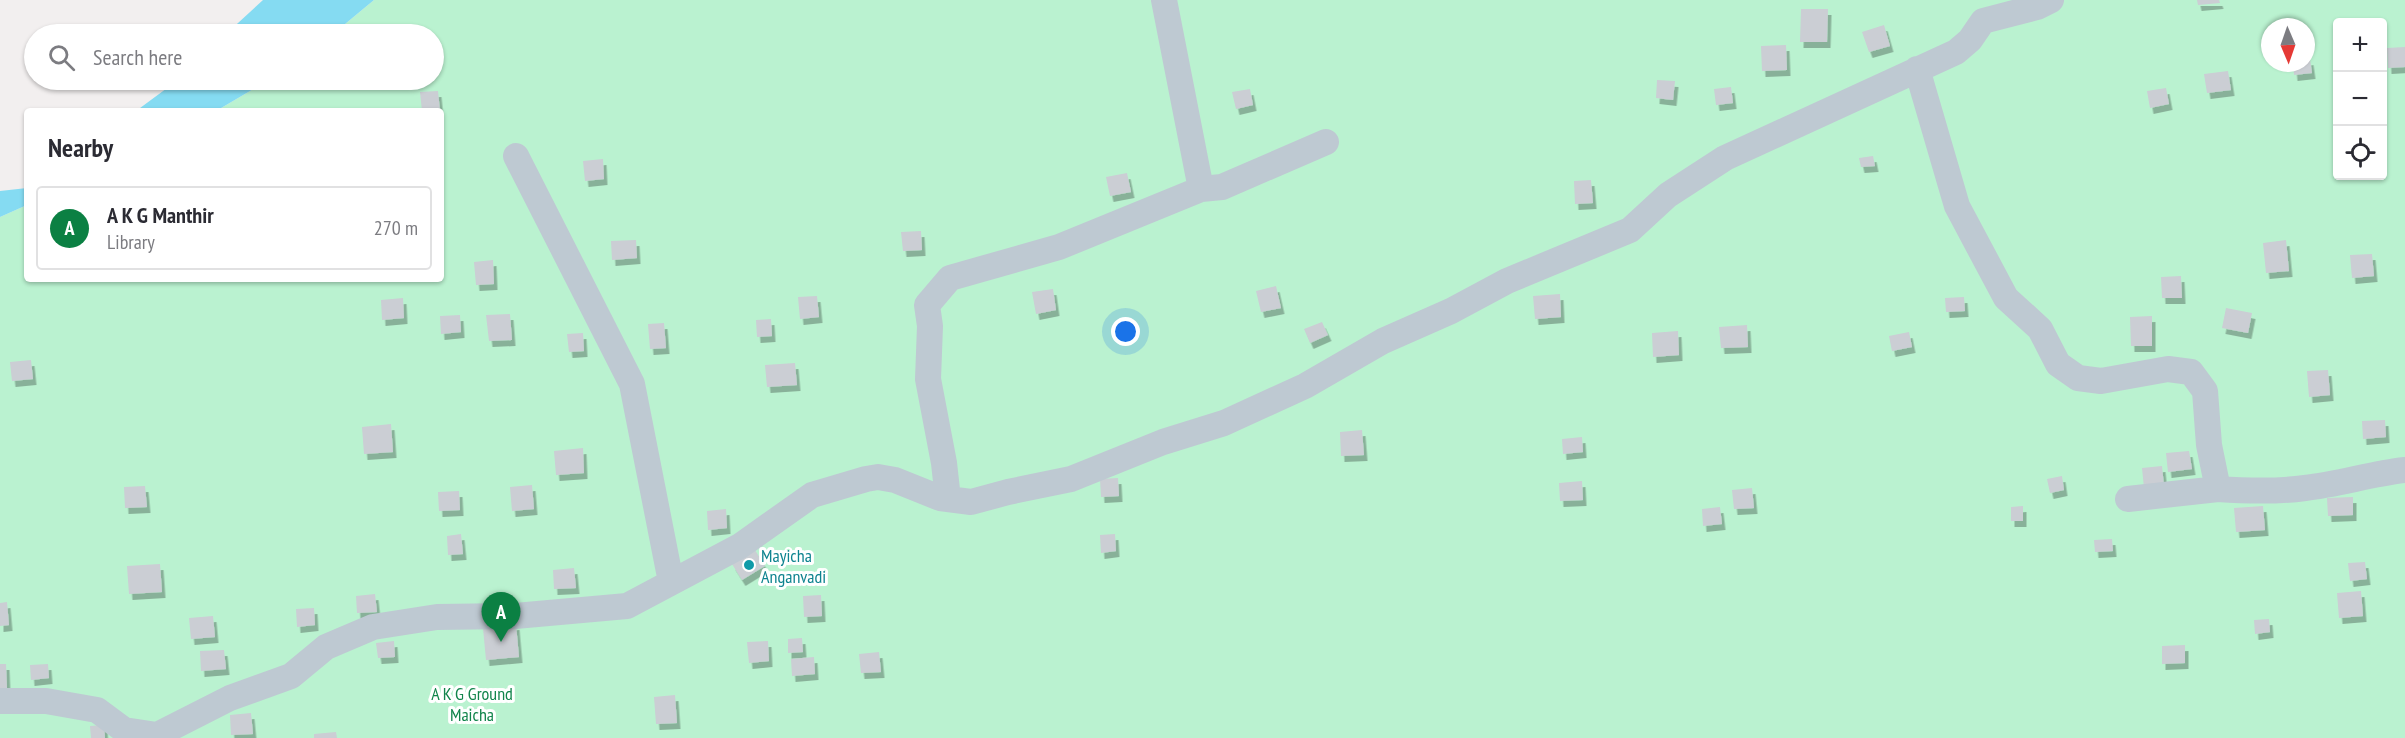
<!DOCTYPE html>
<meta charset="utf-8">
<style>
body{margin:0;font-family:"PT Sans Narrow",sans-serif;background:#f7f7f7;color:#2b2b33}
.controls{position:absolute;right:18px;top:18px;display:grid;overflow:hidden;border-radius:6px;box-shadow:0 2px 4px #0004}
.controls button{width:54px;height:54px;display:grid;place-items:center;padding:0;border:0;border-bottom:2px solid #e1e1e2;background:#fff;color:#2b2b33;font:30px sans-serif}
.compass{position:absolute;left:2261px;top:18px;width:54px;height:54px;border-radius:50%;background:#fff;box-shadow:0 2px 4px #0004;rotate:178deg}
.you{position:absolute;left:1126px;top:332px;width:21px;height:21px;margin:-15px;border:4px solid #fff;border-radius:50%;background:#1a73e8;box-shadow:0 0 0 9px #1a73e833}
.badge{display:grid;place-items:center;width:39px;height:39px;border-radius:50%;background:#0b8043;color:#fff;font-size:20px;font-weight:700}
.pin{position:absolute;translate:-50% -50px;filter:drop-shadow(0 2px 3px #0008)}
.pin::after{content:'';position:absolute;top:32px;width:21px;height:18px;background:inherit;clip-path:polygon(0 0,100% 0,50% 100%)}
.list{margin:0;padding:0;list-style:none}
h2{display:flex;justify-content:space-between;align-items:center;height:78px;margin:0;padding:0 24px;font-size:26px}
h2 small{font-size:20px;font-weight:400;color:#7c7c81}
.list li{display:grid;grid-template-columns:39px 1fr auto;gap:18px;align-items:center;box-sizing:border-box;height:84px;margin:0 12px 12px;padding:0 12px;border:2px solid #e1e1e2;border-radius:6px}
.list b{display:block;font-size:22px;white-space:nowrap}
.list p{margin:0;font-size:20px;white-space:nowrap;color:#7c7c81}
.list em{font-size:20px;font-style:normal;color:#7c7c81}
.icon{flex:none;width:33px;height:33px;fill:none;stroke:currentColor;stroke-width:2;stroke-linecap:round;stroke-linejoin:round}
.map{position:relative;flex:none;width:2405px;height:738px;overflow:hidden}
.search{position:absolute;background:#fff;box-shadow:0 2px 4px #0004;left:24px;top:24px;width:420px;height:66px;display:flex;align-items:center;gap:15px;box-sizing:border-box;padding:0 21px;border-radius:33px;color:#7c7c81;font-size:22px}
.panel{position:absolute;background:#fff;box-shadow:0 2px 4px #0004;left:24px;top:108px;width:420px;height:174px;border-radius:6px}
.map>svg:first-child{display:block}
</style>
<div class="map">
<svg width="2405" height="738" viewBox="0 0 2405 738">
<defs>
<filter id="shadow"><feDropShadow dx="3.5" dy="6" stdDeviation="0" flood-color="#0004"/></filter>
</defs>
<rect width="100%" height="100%" fill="#f2efef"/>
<path fill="#baf2d0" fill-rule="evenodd" d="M 374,0 L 2405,0 L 2405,738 L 0,738 L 0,217 L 27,205 L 27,279 L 441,279 L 441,111 L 216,111 L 269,80 L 434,80 L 434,34 L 333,34 ZM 2338,22 L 2382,22 L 2382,176 L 2338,176 ZM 2270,27 L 2306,27 L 2306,63 L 2270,63 Z"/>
<path fill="#85dbf2" d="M 263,0 L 374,0 L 333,34 L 226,34 Z
M 178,80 L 269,80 L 216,111 L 136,111 Z
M 27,188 L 27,205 L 0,217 L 0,191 Z"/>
<path fill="#cbced4" filter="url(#shadow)" d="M 2197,0 L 2219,0 L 2220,3 L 2198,5 Z
M 1801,9 L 1828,9 L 1827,42 L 1800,42 Z
M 1884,25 L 1890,46 L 1869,52 L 1862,32 Z
M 1786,45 L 1787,70 L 1762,71 L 1761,46 Z
M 2405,47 L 2405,67 L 2388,68 L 2387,48 Z
M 2310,59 L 2312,73 L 2294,75 L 2293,63 L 2306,63 L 2306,60 Z
M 2228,71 L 2231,90 L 2207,93 L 2204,74 Z
M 1657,80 L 1675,81 L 1673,100 L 1656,98 Z
M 1731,87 L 1733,103 L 1716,105 L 1714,89 Z
M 2166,88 L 2169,104 L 2150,108 L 2147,91 Z
M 1250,89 L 1253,105 L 1236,109 L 1232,92 Z
M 438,91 L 440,111 L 422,111 L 420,92 Z
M 1873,156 L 1875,166 L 1861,167 L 1859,158 Z
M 603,159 L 604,179 L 585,181 L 583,161 Z
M 1127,173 L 1131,192 L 1110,196 L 1106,177 Z
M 1591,180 L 1593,203 L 1575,204 L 1574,181 Z
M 921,231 L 922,250 L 903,251 L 901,232 Z
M 636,240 L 637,258 L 612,260 L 611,241 Z
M 2286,240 L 2289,271 L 2266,273 L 2263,243 Z
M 2372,254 L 2374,276 L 2352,278 L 2350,255 Z
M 493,260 L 494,284 L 476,285 L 474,262 Z
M 2181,276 L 2182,298 L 2162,298 L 2161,277 Z
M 1276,286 L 1281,308 L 1261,312 L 1256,291 Z
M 1053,289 L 1056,310 L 1036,314 L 1032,292 Z
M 1560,294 L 1561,317 L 1535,319 L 1533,296 Z
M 817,296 L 819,317 L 800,319 L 798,297 Z
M 1964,297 L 1965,311 L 1946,312 L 1945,298 Z
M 403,298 L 404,318 L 382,320 L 381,300 Z
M 2226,308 L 2252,313 L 2248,333 L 2222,328 Z
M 510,314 L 512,340 L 489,341 L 486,315 Z
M 460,315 L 461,332 L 441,334 L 440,316 Z
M 2152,316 L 2152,346 L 2131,346 L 2130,317 Z
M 771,319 L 772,336 L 757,337 L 756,320 Z
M 1322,322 L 1328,335 L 1310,343 L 1304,329 Z
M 664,323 L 666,348 L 650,349 L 648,324 Z
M 1747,325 L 1748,347 L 1721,348 L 1719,327 Z
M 1678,331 L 1679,355 L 1653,357 L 1652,333 Z
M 1909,332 L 1912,347 L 1892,351 L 1889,336 Z
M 583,333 L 584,351 L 569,352 L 567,334 Z
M 31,360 L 33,379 L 12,381 L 10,362 Z
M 795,363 L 797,385 L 767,387 L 765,365 Z
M 2328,370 L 2330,395 L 2309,397 L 2307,371 Z
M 2385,420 L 2386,437 L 2363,439 L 2362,421 Z
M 391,424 L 393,452 L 364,454 L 362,427 Z
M 1362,430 L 1364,455 L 1341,456 L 1340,432 Z
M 1582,437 L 1583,452 L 1563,454 L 1562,439 Z
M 583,448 L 584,473 L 556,475 L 554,451 Z
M 2189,451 L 2192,469 L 2168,472 L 2166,453 Z
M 2162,466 L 2164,486 L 2144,488 L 2142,468 Z
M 2062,476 L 2064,490 L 2050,493 L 2047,479 Z
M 1118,478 L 1119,496 L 1101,497 L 1100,479 Z
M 1582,481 L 1583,500 L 1560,501 L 1559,483 Z
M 532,485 L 534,509 L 512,511 L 510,487 Z
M 145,486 L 147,507 L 125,508 L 124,487 Z
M 1752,488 L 1754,508 L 1734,509 L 1732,490 Z
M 459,491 L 460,510 L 439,511 L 438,492 Z
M 2353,497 L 2353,515 L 2328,516 L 2327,498 Z
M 2023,506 L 2023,521 L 2011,521 L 2011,507 Z
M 2263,506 L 2265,530 L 2236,532 L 2234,508 Z
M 1720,507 L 1722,524 L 1703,526 L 1702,509 Z
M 726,509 L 727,528 L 708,530 L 707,511 Z
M 461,534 L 463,554 L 448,555 L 447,536 Z
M 1115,534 L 1116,551 L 1101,553 L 1100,535 Z
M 2112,539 L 2113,551 L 2095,552 L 2094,540 Z
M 755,550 L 765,566 L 742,580 L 732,564 Z
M 2365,562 L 2367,579 L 2350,581 L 2348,563 Z
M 160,564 L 162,592 L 129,594 L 127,566 Z
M 574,568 L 576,588 L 554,589 L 553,570 Z
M 2361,591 L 2363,616 L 2339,618 L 2337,593 Z
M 375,594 L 377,612 L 357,613 L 356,596 Z
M 821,595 L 822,616 L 804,617 L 803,596 Z
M 7,602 L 9,625 L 0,626 L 0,603 Z
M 314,608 L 315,625 L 297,627 L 296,609 Z
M 213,616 L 215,637 L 191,639 L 189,618 Z
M 2269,619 L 2270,632 L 2255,634 L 2254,620 Z
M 516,624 L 519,657 L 486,660 L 483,628 Z
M 802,638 L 803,652 L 788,653 L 788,639 Z
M 394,641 L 395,657 L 378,658 L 376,643 Z
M 768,641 L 769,661 L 749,663 L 747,642 Z
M 2185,645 L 2185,663 L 2162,664 L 2162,646 Z
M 224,650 L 226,669 L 201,671 L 200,651 Z
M 879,652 L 881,672 L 861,673 L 859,654 Z
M 814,657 L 815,674 L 792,676 L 791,659 Z
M 0,664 L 6,664 L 7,688 L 0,688 Z
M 48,664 L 49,678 L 31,680 L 30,665 Z
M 675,695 L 677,723 L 656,724 L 654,697 Z
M 251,713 L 253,734 L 231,735 L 230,715 Z
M 104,725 L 105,738 L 91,738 L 90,726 Z
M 336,732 L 337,738 L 314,738 L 314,734 Z"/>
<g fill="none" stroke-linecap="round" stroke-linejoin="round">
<path stroke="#bec9d2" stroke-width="26" d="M 1164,0 L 1201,189
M 1917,69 L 1957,206 L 2006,298 L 2040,329 L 2058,364 L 2078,378 L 2101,381 L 2168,369 L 2191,372 L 2205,391 L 2209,445 L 2218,489 C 2247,491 2276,492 2305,488 C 2339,484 2371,474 2405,470
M 516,156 L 632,384 L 671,582
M 948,499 L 944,463 L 928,379 L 930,326 L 927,305 L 950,278 L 1059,247 L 1201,189 L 1222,187 L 1326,142
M 2128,499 L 2218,489
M 0,701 L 46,701 L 97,710 L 124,730 L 157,735 L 230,698 L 291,676 L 326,647 L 373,627 L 437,617 L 515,616 L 627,606 L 740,546 L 812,495 L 866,479 L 878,477 L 895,480 L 940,498 L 971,502 L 1008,492 L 1071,479 L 1163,442 L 1224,423 L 1305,386 L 1383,341 L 1451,311 L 1507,281 L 1630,230 L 1668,195 L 1725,158 L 1956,52 L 1970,40 L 1983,21 L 2037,7 L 2051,0"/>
</g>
<circle fill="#0f9aa8" stroke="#fff" stroke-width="2" cx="749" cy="565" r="6"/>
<g text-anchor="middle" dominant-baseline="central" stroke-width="6" stroke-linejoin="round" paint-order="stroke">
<g font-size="18" fill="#0d838f" stroke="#fff" text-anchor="start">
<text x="761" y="555">Mayicha<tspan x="761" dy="21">Anganvadi</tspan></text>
</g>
<g font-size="18" fill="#11844b" stroke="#fff">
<text x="472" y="693">A K G Ground<tspan x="472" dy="21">Maicha</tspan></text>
</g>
</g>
</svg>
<div class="controls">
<button>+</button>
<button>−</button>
<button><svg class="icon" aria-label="locate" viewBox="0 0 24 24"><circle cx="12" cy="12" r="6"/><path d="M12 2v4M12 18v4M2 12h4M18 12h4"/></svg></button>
</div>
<svg class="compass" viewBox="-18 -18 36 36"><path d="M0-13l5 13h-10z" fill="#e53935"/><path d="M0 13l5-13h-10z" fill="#7c7c81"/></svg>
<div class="you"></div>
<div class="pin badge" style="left:501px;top:642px">A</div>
<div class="search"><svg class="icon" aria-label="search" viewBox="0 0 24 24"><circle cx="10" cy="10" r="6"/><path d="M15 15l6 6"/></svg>Search here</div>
<section class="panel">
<h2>Nearby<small></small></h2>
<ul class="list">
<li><span class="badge">A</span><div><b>A K G Manthir</b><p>Library</p></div><em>270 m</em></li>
</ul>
</section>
</div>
